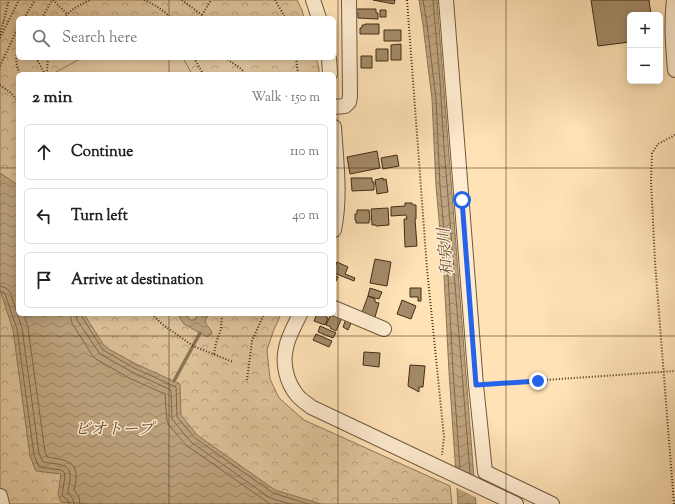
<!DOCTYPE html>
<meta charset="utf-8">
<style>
body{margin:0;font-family:"Sorts Mill Goudy","Noto Serif JP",serif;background:#f2f2f2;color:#222}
.controls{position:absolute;right:12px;top:12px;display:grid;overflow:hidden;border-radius:6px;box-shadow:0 2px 10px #0003}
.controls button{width:36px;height:36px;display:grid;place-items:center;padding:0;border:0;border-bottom:1px solid #e0e0e0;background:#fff;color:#222;font:20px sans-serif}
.stop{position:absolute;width:12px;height:12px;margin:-9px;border:3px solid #2563eb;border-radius:50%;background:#fff}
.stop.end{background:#2563eb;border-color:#fff;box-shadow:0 1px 4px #0008}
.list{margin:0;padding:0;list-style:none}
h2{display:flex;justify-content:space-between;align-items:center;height:52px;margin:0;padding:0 16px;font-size:17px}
h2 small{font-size:13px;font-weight:400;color:#767676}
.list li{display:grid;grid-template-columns:26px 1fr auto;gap:12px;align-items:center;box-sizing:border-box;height:56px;margin:0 8px 8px;padding:0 8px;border:1px solid #e0e0e0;border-radius:6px}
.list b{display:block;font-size:15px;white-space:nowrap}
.list em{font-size:13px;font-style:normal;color:#767676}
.icon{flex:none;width:22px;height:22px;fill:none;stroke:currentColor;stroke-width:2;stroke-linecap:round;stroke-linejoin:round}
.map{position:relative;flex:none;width:675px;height:504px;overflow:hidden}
.search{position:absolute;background:#fff;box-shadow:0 2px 10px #0003;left:16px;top:16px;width:320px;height:44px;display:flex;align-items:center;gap:10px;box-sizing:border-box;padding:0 14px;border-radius:6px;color:#767676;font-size:15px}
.panel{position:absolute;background:#fff;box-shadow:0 2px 10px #0003;left:16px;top:72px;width:320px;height:244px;border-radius:6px}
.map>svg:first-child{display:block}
</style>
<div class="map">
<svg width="675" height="504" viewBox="0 0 675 504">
<defs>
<pattern id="forest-crowns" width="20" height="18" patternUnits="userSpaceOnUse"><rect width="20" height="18" fill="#dfc39b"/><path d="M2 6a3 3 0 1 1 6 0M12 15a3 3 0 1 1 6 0" fill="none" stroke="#b69f7d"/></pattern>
<pattern id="water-waves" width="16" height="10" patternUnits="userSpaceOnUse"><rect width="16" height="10" fill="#bea47f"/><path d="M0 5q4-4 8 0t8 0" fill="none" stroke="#9c8667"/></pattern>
</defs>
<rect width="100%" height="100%" fill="#ffe2b6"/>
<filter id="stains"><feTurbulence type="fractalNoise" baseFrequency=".005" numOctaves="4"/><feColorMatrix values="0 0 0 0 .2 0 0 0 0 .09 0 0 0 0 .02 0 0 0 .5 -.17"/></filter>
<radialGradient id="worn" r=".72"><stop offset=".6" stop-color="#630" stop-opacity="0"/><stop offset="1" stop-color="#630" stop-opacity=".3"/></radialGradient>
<path fill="url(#forest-crowns)" stroke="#907858" d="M 0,0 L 297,0 L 302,10 L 304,18 L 18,18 L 18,58 L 316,58 L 319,68 L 319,74 L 18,74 L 18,314 L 281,314 L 273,332 L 267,350 L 270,379 L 279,398 L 304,420 L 450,486 L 452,504 L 0,504 Z"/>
<path fill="#dfc39b" stroke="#907858" d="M 82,58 L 183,58 L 192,74 L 57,74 L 56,72 Z"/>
<path fill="url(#water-waves)" stroke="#8c7455" d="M 419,0 L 437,0 L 476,504 L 458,504 L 449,372 L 444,275 L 436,186 L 432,99 L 423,25 Z
M 0,173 L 18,185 L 18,314 L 84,314 L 105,347 L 136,364 L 180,384 L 181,415 L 197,435 L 275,490 L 321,504 L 91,504 L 61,502 L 58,495 L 61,474 L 36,471 L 30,456 L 13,330 L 0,290 Z
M 183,314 L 186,314 L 190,320 L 194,320 L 196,319 L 197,314 L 209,314 L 205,321 C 206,326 211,328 212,333 L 211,335 L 207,337 L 184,324 L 179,317 Z"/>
<path fill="#ffe2b6" d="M 453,467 L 476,477 L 477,498 L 455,487 Z"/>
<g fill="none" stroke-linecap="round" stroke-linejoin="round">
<path stroke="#80684a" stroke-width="1" d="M 423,0 L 427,24 L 436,99 L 440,186 L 448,275 L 453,371 L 460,468
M 433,0 L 440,81 L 444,147 L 470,473
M 0,286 L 6,288 L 10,292 L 22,328 L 39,454 L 43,462 C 51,464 69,462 70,474 C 71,480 68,487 68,493 L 73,499 L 74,504
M 0,291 L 3,292 L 5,294 L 17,329 L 34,455 L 39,467 L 61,470 L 64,472 L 65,476 L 62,495 L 64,497 L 68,500 L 69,504
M 24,314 L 28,328 L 45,452 L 47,457 C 58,459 75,459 76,474 C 77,479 75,485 74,490 L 79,497 L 80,504
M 70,314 L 72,323 L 92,355 L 96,359 L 129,378 L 165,394 L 167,421 L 169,425 L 186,445 L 270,504
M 76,314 L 77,320 L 100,354 L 132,372 L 171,390 L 172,419 L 191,442 L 270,498 L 290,504
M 81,314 L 82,317 L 103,350 L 134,368 L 176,387 L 177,417 L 195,438 L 273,493 L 308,504"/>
<path stroke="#8c7455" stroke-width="3.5" d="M 174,381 L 200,333"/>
</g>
<path fill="#a48b69" stroke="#412d15" d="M 373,0 L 395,0 L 394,4 Z
M 591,0 L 649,0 L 651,15 L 630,15 L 630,42 L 598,46 Z
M 356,9 L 376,9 L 376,13 L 378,13 L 378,19 L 358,18 L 358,13 L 356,13 Z
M 380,10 L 386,10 L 386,17 L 380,17 Z
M 365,24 L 379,24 L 379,34 L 360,34 L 360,28 L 362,28 L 362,25 L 365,25 Z
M 384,30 L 401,30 L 401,41 L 384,41 Z
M 401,44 L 401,60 L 391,60 L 391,45 Z
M 376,49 L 388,49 L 388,61 L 376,61 Z
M 361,56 L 372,56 L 372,68 L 361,68 Z
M 377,151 L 380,168 L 350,174 L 347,157 Z
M 397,155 L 399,166 L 383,169 L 381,158 Z
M 351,178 L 372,178 L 372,182 L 374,182 L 374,190 L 352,191 Z
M 383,178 L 383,180 L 386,179 L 388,192 L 377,194 L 375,180 Z
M 405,203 L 412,203 L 413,205 L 416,205 L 416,219 L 415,219 L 417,246 L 405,247 L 404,219 L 407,219 L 406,215 L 391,216 L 391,207 L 405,206 Z
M 388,208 L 389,225 L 376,226 L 376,225 L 372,225 L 371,209 Z
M 357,210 L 369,210 L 370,220 L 369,220 L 369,223 L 356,223 L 356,220 L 355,220 L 355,214 L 357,214 Z
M 375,259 L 391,262 L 387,286 L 370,283 Z
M 337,262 L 348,267 L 345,274 L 355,278 L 354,281 L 334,273 L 334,268 Z
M 334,275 L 338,277 L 334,285 Z
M 370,288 L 382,292 L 379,299 L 368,296 Z
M 410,288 L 421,288 L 421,301 L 418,301 L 418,297 L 410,297 Z
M 368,296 L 375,299 L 375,302 L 379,303 L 375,317 L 361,315 Z
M 402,300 L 416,306 L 411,319 L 397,314 Z
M 317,314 L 327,314 L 326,317 L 328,318 L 325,325 L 314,321 Z
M 331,314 L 342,318 L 336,331 L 330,328 L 331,327 L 326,325 Z
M 346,319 L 352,321 L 348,330 L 343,327 Z
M 320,326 L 336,333 L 333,338 L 318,332 Z
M 316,334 L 332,341 L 329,347 L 313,340 Z
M 364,352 L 380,353 L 379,367 L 363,365 Z
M 410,365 L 425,366 L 423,387 L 419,387 L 419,392 L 408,386 Z"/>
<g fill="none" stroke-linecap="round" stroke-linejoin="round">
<defs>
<path id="minor" d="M 313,0 L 319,18
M 446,0 L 476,385 L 485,472 L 552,504
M 674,0 C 671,23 673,47 675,70
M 329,58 L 330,74
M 334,107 L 345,106 L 349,102 L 350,96 L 349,0
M 334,127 C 336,161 341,196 334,230
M 334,308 L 384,329
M 300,314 C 295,325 288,336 286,348 C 282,364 287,383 297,395 C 301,400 306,403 311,407 L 516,504
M 0,496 L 2,504"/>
</defs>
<use href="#minor" stroke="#705a3d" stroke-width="16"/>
<path stroke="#412d15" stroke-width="2" stroke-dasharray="1 2" stroke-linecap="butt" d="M 53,0 L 67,14
M 144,0 C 154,4 163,10 171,18
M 182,0 L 202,15 L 204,18
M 275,0 L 281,10 L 285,18
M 407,0 L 427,269 L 444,437 L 442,455
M 202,15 L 211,0
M 24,18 L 35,0
M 42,18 L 52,0
M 64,18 C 70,10 82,3 91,0
M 0,35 L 9,0
M 0,38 L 19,0
M 18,49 C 15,58 16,65 20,74
M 36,58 L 45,74
M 194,58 L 203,74
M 225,58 L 239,67 L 246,74
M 296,58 L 298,74
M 0,66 L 18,28
M 48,74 L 47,70 L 48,58
M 0,85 L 11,93 L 18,101
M 152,314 L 162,324 L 193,346 L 233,362
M 214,354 L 216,343 L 221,329 L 222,314
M 247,380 L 252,341 L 264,314
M 487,384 L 675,371
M 674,504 L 655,262 L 651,181 L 652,153 L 658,144 L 675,135"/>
<use href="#minor" stroke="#ffecd0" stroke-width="14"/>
</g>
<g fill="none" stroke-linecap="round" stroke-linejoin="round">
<path stroke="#2563eb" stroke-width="5" d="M 462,200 L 476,385 L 538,381"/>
</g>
<path fill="none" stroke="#412d15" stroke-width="1" stroke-opacity="0.55" d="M 169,0 L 169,18M 338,0 L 338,504M 506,0 L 506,504M 169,58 L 169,74M 0,168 L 18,168M 334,168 L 675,168M 169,314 L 169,504M 0,336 L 675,336"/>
<g text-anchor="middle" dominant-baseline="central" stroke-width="3" stroke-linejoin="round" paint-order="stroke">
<g font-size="16" font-style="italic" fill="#665135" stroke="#ffecd0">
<text transform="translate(447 252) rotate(-95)">和泉川</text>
<text x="114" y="430">ビオトープ</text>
</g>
</g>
<rect width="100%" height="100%" filter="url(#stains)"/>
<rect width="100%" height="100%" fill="url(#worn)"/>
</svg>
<div class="controls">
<button>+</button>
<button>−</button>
</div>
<div class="stop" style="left:462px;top:200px"></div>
<div class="stop end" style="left:538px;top:381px"></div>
<div class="search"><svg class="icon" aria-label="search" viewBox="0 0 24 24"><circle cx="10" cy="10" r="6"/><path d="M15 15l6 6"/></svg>Search here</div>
<section class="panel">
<h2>2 min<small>Walk · 150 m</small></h2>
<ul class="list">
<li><svg class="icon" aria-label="ahead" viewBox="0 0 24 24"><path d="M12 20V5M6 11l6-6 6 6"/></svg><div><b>Continue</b></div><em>110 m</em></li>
<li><svg class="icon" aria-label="left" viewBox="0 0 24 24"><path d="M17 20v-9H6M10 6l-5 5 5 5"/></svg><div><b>Turn left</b></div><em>40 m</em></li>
<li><svg class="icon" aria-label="arrive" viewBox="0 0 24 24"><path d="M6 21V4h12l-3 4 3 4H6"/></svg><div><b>Arrive at destination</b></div></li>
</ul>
</section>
</div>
